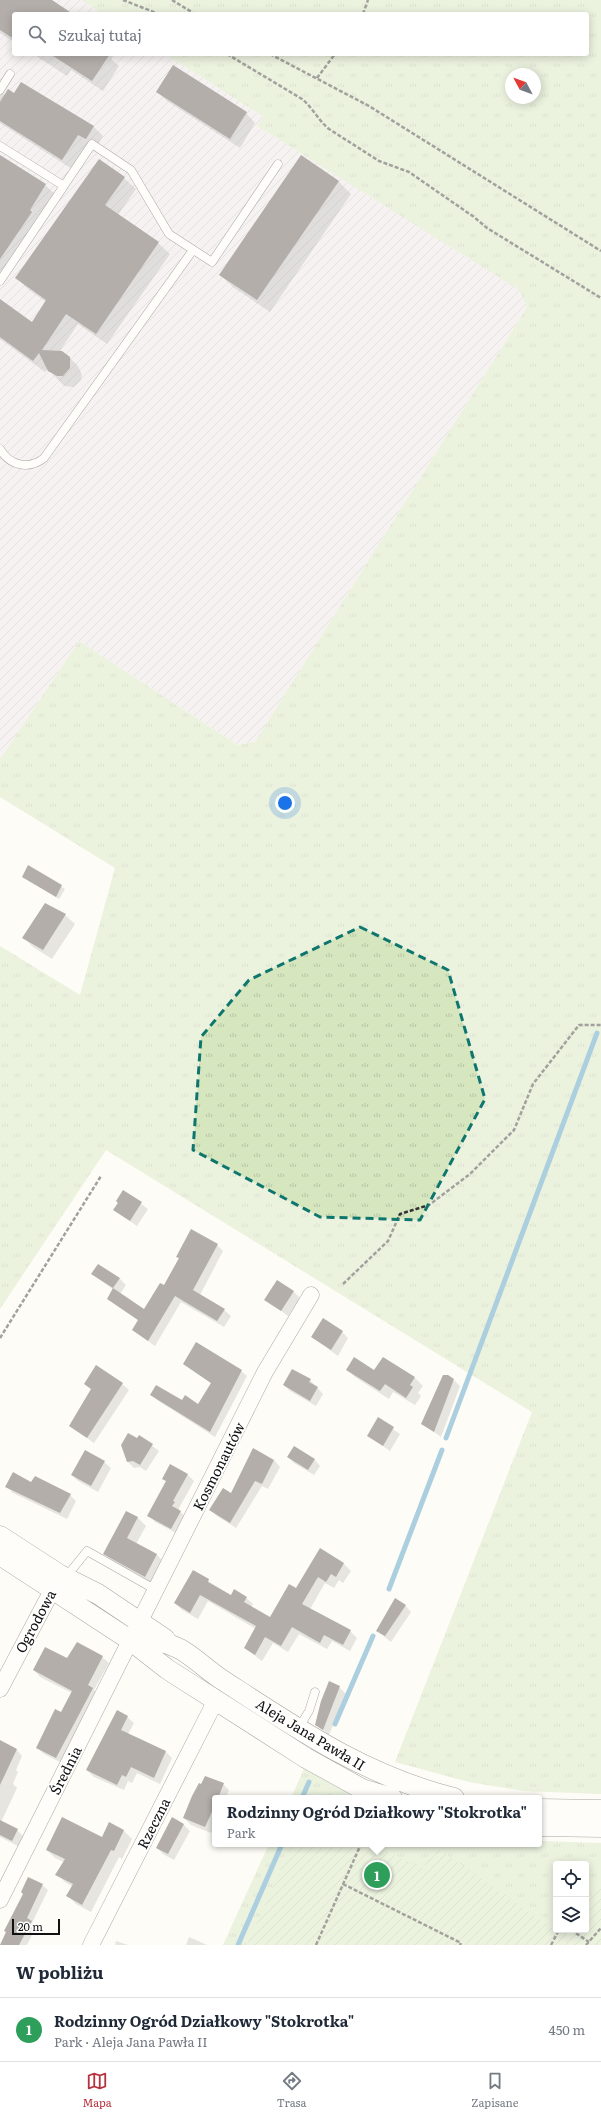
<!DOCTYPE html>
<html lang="pl">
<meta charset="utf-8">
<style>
body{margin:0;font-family:Literata,serif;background:#f6f6f7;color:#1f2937}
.controls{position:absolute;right:12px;bottom:12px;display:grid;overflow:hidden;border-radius:4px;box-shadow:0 2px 10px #0003}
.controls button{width:36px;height:36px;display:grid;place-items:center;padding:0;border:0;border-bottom:1px solid #e0e1e3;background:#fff;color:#1f2937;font:20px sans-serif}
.compass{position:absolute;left:505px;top:68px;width:36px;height:36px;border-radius:50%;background:#fff;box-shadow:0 2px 10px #0003;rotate:311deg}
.scale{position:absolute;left:12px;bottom:10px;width:48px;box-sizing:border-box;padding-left:4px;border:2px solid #111;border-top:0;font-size:11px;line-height:14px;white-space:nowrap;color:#111;-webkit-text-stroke:3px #fff;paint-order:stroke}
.you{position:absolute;left:285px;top:803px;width:14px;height:14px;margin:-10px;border:3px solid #fff;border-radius:50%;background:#1a73e8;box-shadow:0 0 0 6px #1a73e833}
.badge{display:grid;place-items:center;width:26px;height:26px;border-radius:50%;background:#b7323f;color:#fff;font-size:13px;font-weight:700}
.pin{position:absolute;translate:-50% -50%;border:2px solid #fff;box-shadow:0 1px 4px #0006}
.popup{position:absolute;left:212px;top:1795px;width:330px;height:52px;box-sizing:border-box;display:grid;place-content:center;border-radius:4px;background:#fff;filter:drop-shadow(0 1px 3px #0005);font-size:13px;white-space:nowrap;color:#747a83}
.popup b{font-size:15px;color:#1f2937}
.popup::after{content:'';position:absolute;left:50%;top:100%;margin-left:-8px;border:8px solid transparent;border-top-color:#fff}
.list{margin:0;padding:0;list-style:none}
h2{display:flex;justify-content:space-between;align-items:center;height:52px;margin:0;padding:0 16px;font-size:17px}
h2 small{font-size:13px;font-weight:400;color:#747a83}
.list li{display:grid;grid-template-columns:26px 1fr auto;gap:12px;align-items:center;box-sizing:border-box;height:64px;padding:0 16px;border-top:1px solid #e0e1e3}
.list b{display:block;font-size:15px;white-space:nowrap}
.list p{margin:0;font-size:13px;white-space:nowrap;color:#747a83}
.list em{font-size:13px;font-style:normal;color:#747a83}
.icon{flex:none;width:22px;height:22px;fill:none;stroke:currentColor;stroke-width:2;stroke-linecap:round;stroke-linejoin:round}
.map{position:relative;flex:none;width:601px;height:1945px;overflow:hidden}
.search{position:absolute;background:#fff;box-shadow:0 2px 10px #0003;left:12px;right:12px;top:12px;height:44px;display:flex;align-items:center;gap:10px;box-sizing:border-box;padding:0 14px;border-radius:4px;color:#747a83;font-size:15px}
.sheet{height:116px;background:#fff}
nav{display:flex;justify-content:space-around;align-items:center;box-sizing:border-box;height:56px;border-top:1px solid #e0e1e3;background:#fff;font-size:11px;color:#747a83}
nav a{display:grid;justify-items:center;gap:2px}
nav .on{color:#b7323f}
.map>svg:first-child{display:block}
</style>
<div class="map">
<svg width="601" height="1945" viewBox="0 0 601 1945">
<defs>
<pattern id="industrial-furrows" width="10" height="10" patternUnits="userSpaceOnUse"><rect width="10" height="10" fill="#ede6ee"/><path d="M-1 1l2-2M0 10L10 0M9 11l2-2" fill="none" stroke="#cac4cb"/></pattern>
<pattern id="grass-tufts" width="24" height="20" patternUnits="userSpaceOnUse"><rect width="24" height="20" fill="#d6e7c0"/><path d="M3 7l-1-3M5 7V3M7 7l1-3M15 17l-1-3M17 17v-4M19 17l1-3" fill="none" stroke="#b7c5a4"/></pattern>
<pattern id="garden-furrows" width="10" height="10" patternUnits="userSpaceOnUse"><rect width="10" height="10" fill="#d6e7c0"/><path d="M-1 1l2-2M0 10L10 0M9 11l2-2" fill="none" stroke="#b7c5a4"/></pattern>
</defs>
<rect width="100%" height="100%" fill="#fefcf5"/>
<path fill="url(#industrial-furrows)" d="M 0,0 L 81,0 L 103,14 L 14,14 L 14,54 L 165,54 L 264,117 L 257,126 L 520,290 L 527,307 L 255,742 L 238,745 L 79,641 L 0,759 Z"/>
<path fill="url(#grass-tufts)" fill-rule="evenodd" d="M 81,0 L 601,0 L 601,1794 L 524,1791 L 469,1782 L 395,1762 L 532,1412 L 106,1150 L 0,1309 L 0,946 L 80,995 L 115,868 L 0,797 L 0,759 L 79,641 L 238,745 L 255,742 L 527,307 L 519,290 L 257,126 L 264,117 L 165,54 L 587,54 L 587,14 L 103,14 ZM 511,74 L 535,74 L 535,98 L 511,98 Z
M 304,1769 L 352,1796 L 357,1798 L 291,1798 Z
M 539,1841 L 601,1843 L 601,1945 L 223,1945 L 269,1844 L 539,1844 ZM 556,1864 L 586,1864 L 586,1930 L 556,1930 Z"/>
<path fill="url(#garden-furrows)" d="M 292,1844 L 371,1844 L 423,1869 L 431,1851 L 438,1849 L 563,1935 L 567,1930 L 586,1930 L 586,1901 L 601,1881 L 601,1945 L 247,1945 Z"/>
<path fill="#0003" d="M 0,0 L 49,0 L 71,14 L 14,14 L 14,42 L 0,33 Z
M 33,54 L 114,54 L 111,59 L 119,66 L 103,91 L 71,70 L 67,76 Z
M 157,92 L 246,113 L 255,123 L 240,148 L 167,101 Z
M 0,94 L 15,94 L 59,105 L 94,127 L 103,136 L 96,148 L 88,143 L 72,169 L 0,123 Z
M 0,156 L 45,185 L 55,194 L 0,283 Z
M 124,178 L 136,189 L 118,215 L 158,243 L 170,254 L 107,344 L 78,324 L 59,352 L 66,354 L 78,366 L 82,375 L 81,380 L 74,387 L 64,386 L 48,369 L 45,372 L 0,339 L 0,302 L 32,323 L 46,302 L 28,289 L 17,278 Z
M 338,181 L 351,194 L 270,312 L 233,287 L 220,275 Z
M 29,867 L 65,889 L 59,899 L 23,877 Z
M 65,915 L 75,924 L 52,959 L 33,947 L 24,938 Z
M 123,1191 L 148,1209 L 137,1226 L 114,1210 Z
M 217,1245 L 223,1251 L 200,1295 L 224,1310 L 231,1316 L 224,1327 L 181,1302 L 155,1346 L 133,1330 L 139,1321 L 108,1299 L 114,1290 L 92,1274 L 98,1265 L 120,1279 L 126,1285 L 120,1294 L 145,1310 L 164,1286 L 180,1259 L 177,1257 Z
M 293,1291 L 300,1298 L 288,1316 L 265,1299 Z
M 342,1332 L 348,1338 L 338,1356 L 312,1337 Z
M 383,1358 L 415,1378 L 423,1386 L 418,1393 L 421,1396 L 415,1405 L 393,1392 L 389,1399 L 355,1377 L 347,1369 L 375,1372 Z
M 184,1364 L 241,1371 L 247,1376 L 215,1437 L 157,1400 L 151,1394 L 199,1405 L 212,1384 Z
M 310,1380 L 323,1394 L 316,1406 L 290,1391 L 284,1385 Z
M 454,1380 L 460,1386 L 441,1437 L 423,1424 Z
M 85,1383 L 122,1384 L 129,1390 L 94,1443 L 70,1426 L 92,1390 Z
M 379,1419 L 400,1434 L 390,1451 L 368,1436 Z
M 139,1436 L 159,1451 L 146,1471 L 140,1467 L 134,1468 L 128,1462 Z
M 85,1451 L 104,1462 L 111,1468 L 98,1492 L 78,1481 L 72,1475 Z
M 288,1457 L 314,1459 L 320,1466 L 314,1475 L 294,1463 Z
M 274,1460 L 280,1467 L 268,1489 L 262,1486 L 236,1528 L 217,1516 L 210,1510 Z
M 170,1465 L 188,1475 L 194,1481 L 179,1508 L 179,1511 L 187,1518 L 178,1534 L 155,1522 L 149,1515 L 167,1482 L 163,1478 Z
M 32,1483 L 70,1495 L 76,1501 L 67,1519 L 13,1493 L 7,1487 Z
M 127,1512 L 138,1518 L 146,1526 L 136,1544 L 157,1555 L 165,1563 L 153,1585 L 113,1562 L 104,1554 Z
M 321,1549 L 344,1564 L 351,1571 L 343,1583 L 339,1580 L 334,1588 L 325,1583 L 310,1609 L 350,1631 L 357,1638 L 350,1651 L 332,1641 L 327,1649 L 299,1634 L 288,1652 L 273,1643 L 262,1661 L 245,1648 L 256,1629 L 208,1601 L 198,1619 L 182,1610 L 175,1603 L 193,1571 L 231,1596 L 246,1598 L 253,1604 L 251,1608 L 270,1619 L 296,1590 Z
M 405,1605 L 411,1612 L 391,1642 L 377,1631 Z
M 102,1657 L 109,1663 L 94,1690 L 98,1695 L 62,1763 L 44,1754 L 37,1748 L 62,1713 L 72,1693 L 40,1677 L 34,1670 L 68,1660 Z
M 339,1687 L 346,1694 L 329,1735 L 316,1725 Z
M 127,1717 L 134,1723 L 128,1734 L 166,1752 L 172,1758 L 160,1784 L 137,1773 L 132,1783 L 128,1781 L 124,1790 L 94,1777 L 87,1770 Z
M 0,1741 L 17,1750 L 22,1756 L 16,1770 L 18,1772 L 13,1784 L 17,1788 L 1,1822 L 17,1830 L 23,1836 L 18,1846 L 0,1837 Z
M 223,1784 L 229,1790 L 226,1798 L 215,1798 L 215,1824 L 211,1833 L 191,1825 L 184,1818 Z
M 110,1824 L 124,1831 L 132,1839 L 122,1859 L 119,1857 L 91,1912 L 76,1904 L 68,1896 L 73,1887 L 65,1882 L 57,1874 L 64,1862 L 55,1858 L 47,1850 L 102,1839 Z
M 183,1824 L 190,1831 L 174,1860 L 163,1854 L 157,1848 Z
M 42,1885 L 48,1890 L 32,1923 L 36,1927 L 27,1945 L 1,1945 Z
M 189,1937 L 207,1945 L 186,1945 Z
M 116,1941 L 128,1945 L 115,1945 Z"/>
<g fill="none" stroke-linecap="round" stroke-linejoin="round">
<path stroke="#4a99c4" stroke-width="5" d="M 446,1438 L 597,1033
M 389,1589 L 442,1450
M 335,1724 L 373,1636
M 302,1798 L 309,1782
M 238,1945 L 282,1844"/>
</g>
<path fill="#59514e" d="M 0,0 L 52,0 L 73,14 L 14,14 L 14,39 L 0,30 Z
M 50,54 L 110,54 L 92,81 Z
M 173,65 L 247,112 L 230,139 L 156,92 Z
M 21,82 L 94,126 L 86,139 L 78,135 L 62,160 L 0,121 L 0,102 L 8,89 L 14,93 Z
M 0,155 L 46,184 L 30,210 L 32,212 L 0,259 Z
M 301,155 L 339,181 L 257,300 L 219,275 Z
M 99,159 L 125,177 L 105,205 L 159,242 L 96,334 L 66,314 L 42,350 L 62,351 L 70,357 L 70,368 L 63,376 L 57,376 L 48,371 L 39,353 L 33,361 L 0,337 L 0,299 L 32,322 L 46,300 L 15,278 Z
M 28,865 L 62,885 L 56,897 L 22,877 Z
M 45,903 L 66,914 L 43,950 L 22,938 Z
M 123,1190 L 142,1202 L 130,1221 L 113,1210 L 118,1203 L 116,1201 Z
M 191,1229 L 218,1244 L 193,1290 L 225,1309 L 217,1321 L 175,1296 L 148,1341 L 132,1330 L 138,1320 L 107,1299 L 113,1288 L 144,1309 L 160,1283 L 164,1285 L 179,1258 L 176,1257 Z
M 98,1264 L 120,1278 L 113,1288 L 91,1274 Z
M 277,1280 L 294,1291 L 281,1311 L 264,1300 Z
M 323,1318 L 343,1331 L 331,1350 L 311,1337 Z
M 196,1342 L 242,1370 L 210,1432 L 150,1395 L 156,1385 L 182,1400 L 185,1395 L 198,1404 L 211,1383 L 183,1364 Z
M 354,1357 L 374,1370 L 383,1357 L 415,1377 L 410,1385 L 413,1387 L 406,1398 L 385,1384 L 380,1391 L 346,1370 Z
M 96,1365 L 123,1383 L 87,1438 L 69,1426 L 91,1389 L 84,1384 Z
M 292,1369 L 311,1379 L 309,1382 L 318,1387 L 310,1401 L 283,1385 Z
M 443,1375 L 448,1375 L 454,1379 L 434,1432 L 421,1424 Z
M 378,1417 L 394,1427 L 383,1446 L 367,1436 Z
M 128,1433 L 137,1438 L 139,1435 L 153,1444 L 140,1465 L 133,1461 L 127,1462 L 121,1445 Z
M 294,1446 L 315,1459 L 308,1470 L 287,1457 Z
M 253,1448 L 274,1460 L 262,1484 L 255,1481 L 230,1523 L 209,1510 L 223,1488 L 231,1493 Z
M 85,1450 L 105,1461 L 91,1486 L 71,1475 Z
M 170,1464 L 188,1474 L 173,1501 L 175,1502 L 172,1506 L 181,1511 L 171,1529 L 147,1516 L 166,1481 L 162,1479 Z
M 13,1472 L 31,1482 L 35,1476 L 71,1494 L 60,1513 L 5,1487 Z
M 126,1511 L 138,1517 L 127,1538 L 157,1554 L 145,1577 L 103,1554 Z
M 320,1548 L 344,1563 L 336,1577 L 331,1574 L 326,1582 L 318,1577 L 302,1604 L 351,1630 L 343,1645 L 324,1635 L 320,1643 L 292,1627 L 281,1646 L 265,1637 L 255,1655 L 244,1648 L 256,1626 L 200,1595 L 190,1613 L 174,1603 L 193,1570 L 209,1579 L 208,1582 L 231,1595 L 234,1589 L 247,1597 L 244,1602 L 270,1617 L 289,1584 L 296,1588 Z
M 395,1598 L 406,1605 L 385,1636 L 376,1631 Z
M 77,1642 L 103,1656 L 88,1685 L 93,1688 L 56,1758 L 36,1748 L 55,1709 L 61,1712 L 72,1691 L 33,1670 L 45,1647 L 67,1658 Z
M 329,1681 L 340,1686 L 323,1730 L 315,1725 L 321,1701 Z
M 117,1710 L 128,1716 L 121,1730 L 166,1751 L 154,1778 L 131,1767 L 126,1777 L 122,1775 L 117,1785 L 86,1770 Z
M 0,1740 L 17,1749 L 0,1785 Z
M 205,1776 L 224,1783 L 218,1798 L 215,1798 L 215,1805 L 205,1827 L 183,1818 L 192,1796 L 199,1783 L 201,1784 Z
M 62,1817 L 102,1837 L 109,1822 L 124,1830 L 114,1851 L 111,1850 L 82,1905 L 66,1896 L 73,1884 L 55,1875 L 65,1859 L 46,1850 Z
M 172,1817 L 184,1824 L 168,1854 L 156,1848 Z
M 0,1820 L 18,1829 L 12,1841 L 0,1835 Z
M 28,1877 L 43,1884 L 27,1918 L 32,1921 L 19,1945 L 0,1945 L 6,1932 L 4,1931 L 23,1894 L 21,1892 Z"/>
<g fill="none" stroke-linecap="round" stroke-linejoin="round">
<defs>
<path id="service" d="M 0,90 L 10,74
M 0,146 L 64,186
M 0,281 L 92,144 L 131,170 L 169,234 L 212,262 L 278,164
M 0,449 C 10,466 29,470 44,458 L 193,250
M 66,1577 L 87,1551 L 156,1590
M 298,1729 L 309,1711 L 315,1692"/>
<path id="minor" d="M 0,1689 L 58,1579
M 0,1900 L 265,1372 L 311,1295
M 91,1945 L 216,1700"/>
<path id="tertiary" d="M 0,1536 L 60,1575 L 98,1594 L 165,1639
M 0,1555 L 130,1640 L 167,1669 L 306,1758 L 362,1789 L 392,1798
M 130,1640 C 147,1636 164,1641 180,1649 C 196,1658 209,1672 224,1681 C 299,1730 366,1776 454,1798
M 539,1809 L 601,1810
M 539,1826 L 601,1827"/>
</defs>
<use href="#service" stroke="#444" stroke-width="9"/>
<use href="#minor" stroke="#444" stroke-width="17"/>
<use href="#tertiary" stroke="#444" stroke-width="21"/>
<path stroke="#333" stroke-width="2.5" stroke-dasharray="4 2" stroke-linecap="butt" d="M 123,0 L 159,14
M 172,0 L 195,14
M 363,14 L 368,0
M 227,54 L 302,99 C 313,108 318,120 329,129 L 379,161 L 409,172 L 474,217 L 487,228 L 601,298
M 270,54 L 369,106 L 601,251
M 317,78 L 335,54
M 343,1284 L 388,1241 L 400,1214 L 429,1205 L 470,1174 L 514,1130 L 533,1084 L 579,1025 L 601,1025
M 0,1338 L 101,1176
M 343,1884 L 461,1943 L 460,1945
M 571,1930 L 589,1942
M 316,1945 L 361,1844
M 551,1945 L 559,1930
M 586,1945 L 601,1928"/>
<use href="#service" stroke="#fff" stroke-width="8"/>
<use href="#minor" stroke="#fff" stroke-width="16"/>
<use href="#tertiary" stroke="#fff" stroke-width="20"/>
</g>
<path d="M0 0H601V1945H0ZM 360,927 L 448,970 L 485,1099 L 420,1220 L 320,1217 L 193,1150 L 201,1037 L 249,980 Z" fill="#fefcf5" fill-opacity=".55" fill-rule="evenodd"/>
<path fill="none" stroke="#0f766e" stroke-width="3" stroke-dasharray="8 5" stroke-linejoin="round" d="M 360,927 L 448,970 L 485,1099 L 420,1220 L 320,1217 L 193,1150 L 201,1037 L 249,980 Z"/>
<g text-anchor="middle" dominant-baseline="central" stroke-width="4" stroke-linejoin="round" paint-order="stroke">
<g font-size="14" fill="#111" stroke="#fff">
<text transform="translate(218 1466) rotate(-63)">Kosmonautów</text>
<text transform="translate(35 1621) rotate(-62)">Ogrodowa</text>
<text transform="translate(311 1734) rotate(31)">Aleja Jana Pawła II</text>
<text transform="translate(65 1770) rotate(-63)">Średnia</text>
<text transform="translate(153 1823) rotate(-63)">Rzeczna</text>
</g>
</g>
</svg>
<div class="controls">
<button><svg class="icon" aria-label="locate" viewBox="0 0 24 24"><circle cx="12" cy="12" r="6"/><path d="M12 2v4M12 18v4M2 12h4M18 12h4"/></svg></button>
<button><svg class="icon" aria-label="layers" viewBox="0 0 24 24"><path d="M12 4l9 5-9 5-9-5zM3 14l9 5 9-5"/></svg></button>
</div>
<svg class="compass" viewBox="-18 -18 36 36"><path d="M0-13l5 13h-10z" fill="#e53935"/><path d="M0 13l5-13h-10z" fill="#747a83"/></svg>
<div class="scale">20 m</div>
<div class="you"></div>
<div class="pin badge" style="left:377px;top:1875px;background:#2e9e5b">1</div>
<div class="popup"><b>Rodzinny Ogród Działkowy &quot;Stokrotka&quot;</b>Park</div>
<div class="search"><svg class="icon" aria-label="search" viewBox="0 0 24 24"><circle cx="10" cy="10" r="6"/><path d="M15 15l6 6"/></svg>Szukaj tutaj</div>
</div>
<section class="sheet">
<h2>W pobliżu<small></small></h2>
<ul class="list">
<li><span class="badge" style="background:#2e9e5b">1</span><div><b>Rodzinny Ogród Działkowy &quot;Stokrotka&quot;</b><p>Park · Aleja Jana Pawła II</p></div><em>450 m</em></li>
</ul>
</section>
<nav>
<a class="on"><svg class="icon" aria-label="map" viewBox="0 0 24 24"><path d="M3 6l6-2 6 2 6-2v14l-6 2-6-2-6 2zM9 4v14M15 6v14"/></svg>Mapa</a>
<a><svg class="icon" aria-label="directions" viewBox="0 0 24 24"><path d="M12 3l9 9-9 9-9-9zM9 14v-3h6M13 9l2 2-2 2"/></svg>Trasa</a>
<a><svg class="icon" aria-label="saved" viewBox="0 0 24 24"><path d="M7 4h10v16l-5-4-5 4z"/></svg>Zapisane</a>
</nav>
